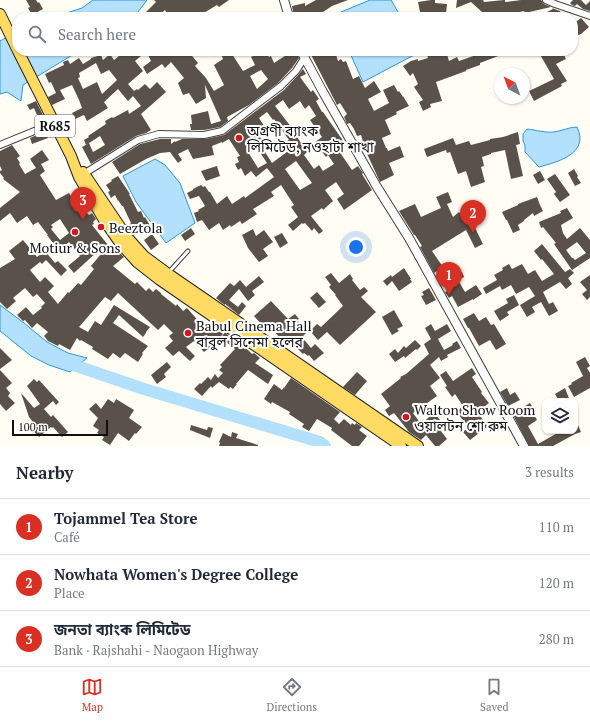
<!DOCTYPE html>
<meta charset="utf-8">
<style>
body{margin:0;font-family:"PT Serif","Noto Sans Bengali",serif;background:#f2f2f3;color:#1f2937}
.controls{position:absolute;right:12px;bottom:12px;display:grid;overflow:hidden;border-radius:8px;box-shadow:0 1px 3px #0004}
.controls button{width:36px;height:36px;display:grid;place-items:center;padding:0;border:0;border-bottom:1px solid #e0e1e3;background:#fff;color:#1f2937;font:20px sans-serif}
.compass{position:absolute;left:494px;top:68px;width:36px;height:36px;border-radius:50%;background:#fff;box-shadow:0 1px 3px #0004;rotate:319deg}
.scale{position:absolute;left:12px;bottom:10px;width:96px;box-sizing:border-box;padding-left:4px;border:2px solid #101010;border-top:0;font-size:11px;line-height:14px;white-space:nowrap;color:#101010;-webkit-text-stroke:3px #fff;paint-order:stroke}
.you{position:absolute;left:356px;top:247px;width:14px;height:14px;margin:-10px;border:3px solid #fff;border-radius:50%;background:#1a73e8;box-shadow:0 0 0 6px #1a73e833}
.badge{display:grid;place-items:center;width:26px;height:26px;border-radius:50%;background:#d93025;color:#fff;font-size:13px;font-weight:700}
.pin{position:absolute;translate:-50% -33px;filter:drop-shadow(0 1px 2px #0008)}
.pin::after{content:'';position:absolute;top:21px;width:14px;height:12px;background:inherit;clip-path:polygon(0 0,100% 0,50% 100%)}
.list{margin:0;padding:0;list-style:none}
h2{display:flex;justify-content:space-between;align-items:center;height:52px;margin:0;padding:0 16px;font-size:17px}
h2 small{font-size:13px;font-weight:400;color:#747a83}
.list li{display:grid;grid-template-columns:26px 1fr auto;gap:12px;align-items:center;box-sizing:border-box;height:56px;padding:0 16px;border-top:1px solid #e0e1e3}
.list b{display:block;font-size:15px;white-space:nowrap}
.list p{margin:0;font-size:13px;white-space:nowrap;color:#747a83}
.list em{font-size:13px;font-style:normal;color:#747a83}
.icon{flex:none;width:22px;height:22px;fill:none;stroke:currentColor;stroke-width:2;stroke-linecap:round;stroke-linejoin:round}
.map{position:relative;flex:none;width:590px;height:446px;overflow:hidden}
.search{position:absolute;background:#fff;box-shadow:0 1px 3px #0004;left:12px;right:12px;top:12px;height:44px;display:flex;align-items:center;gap:10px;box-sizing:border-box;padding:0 14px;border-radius:16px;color:#747a83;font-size:15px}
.sheet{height:220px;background:#fff}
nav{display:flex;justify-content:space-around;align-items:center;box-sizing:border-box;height:56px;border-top:1px solid #e0e1e3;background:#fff;font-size:11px;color:#747a83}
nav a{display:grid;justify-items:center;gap:2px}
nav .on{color:#d93025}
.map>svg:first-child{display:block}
</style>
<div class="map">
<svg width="590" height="446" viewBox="0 0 590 446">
<rect width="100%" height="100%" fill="#fffdf4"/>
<path fill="#b2e0fd" stroke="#3195dc" d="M 93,0 L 147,0 L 138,12 L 132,17 L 54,17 L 82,8 Z
M 370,0 L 391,0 L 401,17 L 342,17 L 341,12 Z
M 17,32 L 17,51 L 79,51 L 23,85 L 21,101 L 7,92 L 0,94 L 0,41 Z
M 349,51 L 413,51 L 414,55 L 363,82 Z
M 577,127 C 590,154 557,162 539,167 L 525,152 L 525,145 L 523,141 L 523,134 L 527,129 C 536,130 546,133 554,132 C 562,131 569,127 577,127 Z
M 155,159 L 165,165 L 180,183 L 195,223 L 166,243 L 136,202 L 123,176 Z
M 0,305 L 24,323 L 47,342 L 68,353 L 87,358 L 70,372 L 49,365 L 31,356 L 0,331 Z"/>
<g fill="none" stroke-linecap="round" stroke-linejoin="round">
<path stroke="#b2e0fd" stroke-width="12" d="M 62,361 L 144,389 L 320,442 L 325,446"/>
</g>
<path fill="#5b514b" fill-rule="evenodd" d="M 26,0 L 36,0 L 38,3 L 39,2 L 43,9 L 32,15 L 28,8 L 30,7 Z
M 154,0 L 229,0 L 219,7 L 217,5 L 202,14 L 204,17 L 169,17 L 165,10 L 157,17 L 146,17 L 144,14 L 156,2 Z
M 316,0 L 348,0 L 332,6 L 320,14 L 314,17 L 296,17 L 296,15 L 294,16 L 292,6 L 305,3 L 305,6 Z
M 431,0 L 435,0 L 435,3 L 447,4 L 446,14 L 435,13 L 435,17 L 407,17 L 407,16 L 420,12 L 418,2 Z
M 457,0 L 483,0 L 484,2 L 504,0 L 505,0 L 505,2 L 521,0 L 541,0 L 544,4 L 551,7 L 525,13 L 524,11 L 515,13 L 515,16 L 510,17 L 470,17 L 482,12 L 471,2 L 456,8 Z
M 573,0 L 581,0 L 586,5 L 590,1 L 590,11 L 583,9 L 577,4 L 575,6 L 572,5 L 570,3 Z
M 552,8 L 560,11 L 564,17 L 537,17 L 553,9 Z
M 581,18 L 589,27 L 581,34 L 573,37 L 573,24 Z
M 125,51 L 139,51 L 142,55 L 135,61 L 143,71 L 128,84 L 134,91 L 137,89 L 138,90 L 145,84 L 150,89 L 157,82 L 166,92 L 141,114 L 151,130 L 146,133 L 136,136 L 91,164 L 82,147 L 89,143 L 93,152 L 105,145 L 100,136 L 86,145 L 84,140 L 89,137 L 88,136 L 106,124 L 105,121 L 112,117 L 113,118 L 128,110 L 129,114 L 141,106 L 133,96 L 128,101 L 118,89 L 104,102 L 108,108 L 87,121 L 84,115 L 75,119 L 72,113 L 82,108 L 79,100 L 72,85 L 60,90 L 65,99 L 52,105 L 48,97 L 56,93 L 51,82 L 49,83 L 45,74 L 64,65 L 63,62 L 68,60 L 70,64 L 79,58 L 83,64 L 91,59 L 91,58 L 101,55 L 103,60 L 110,54 L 114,60 ZM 96,63 L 101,74 L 109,70 L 117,80 L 102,94 L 97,82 L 83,89 L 78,78 L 80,77 L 79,73 Z
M 151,51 L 188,51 L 198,63 L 195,66 L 206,78 L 214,91 L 224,85 L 214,65 L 223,59 L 222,56 L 230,51 L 243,71 L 255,65 L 251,57 L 263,51 L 266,51 L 269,57 L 271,56 L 274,63 L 288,54 L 287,51 L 296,51 L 299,58 L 292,68 L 278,83 L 249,105 L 227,117 L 228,121 L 220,127 L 204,130 L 191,130 L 190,124 L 192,124 L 191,115 L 208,111 L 211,124 L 221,121 L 205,85 L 206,98 L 196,104 L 189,93 L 183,95 L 178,83 L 184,78 L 171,62 L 165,68 L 162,64 L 147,74 L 143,67 L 151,61 L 147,53 ZM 261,70 L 268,79 L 257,89 L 250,76 Z
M 309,51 L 335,51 L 338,61 L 341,59 L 343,62 L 346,61 L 353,79 L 359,76 L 365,88 L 374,81 L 381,92 L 368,99 L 374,111 L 389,103 L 383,90 L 394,85 L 398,92 L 399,91 L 403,97 L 403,96 L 409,106 L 396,112 L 397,114 L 385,120 L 391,134 L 382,138 L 386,148 L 387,148 L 388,151 L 400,146 L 404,157 L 389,163 L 394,175 L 380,182 L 363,145 L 364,145 L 361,135 L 357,136 L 354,129 L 350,123 L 347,124 L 344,117 L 347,114 L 340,103 L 337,105 Z
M 426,51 L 446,51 L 449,61 L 457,57 L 459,61 L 482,53 L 481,51 L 511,51 L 480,63 L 480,65 L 466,70 L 466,71 L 436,82 L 442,101 L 430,104 L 431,107 L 423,111 L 419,102 L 423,100 L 414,87 L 418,84 L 413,73 L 410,76 L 403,66 L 411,61 L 418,59 L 418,61 L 428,58 Z
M 538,51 L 562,51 L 566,59 L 556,64 L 567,81 L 561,84 L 562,86 L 534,101 L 529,91 L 554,79 Z
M 303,69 L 306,74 L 300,77 L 311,92 L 313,90 L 319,99 L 316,101 L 322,112 L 323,112 L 346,145 L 341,148 L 344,152 L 341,154 L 352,170 L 358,166 L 363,173 L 362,174 L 372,190 L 344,210 L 337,199 L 344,194 L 336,182 L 325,190 L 333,201 L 323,210 L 322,208 L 311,216 L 323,231 L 319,234 L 314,228 L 312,231 L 305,223 L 303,224 L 302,223 L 293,231 L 288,225 L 298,217 L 291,207 L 294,205 L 281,185 L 271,192 L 274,196 L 253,209 L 257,214 L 242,224 L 240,221 L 231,227 L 230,225 L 223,230 L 219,223 L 209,230 L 202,220 L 197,222 L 194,213 L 199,211 L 198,210 L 205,206 L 199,196 L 190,199 L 187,193 L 193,190 L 193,189 L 201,185 L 203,187 L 205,186 L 209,192 L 210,192 L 217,204 L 227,196 L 232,204 L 244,196 L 245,198 L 274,177 L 267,168 L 256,177 L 251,171 L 245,176 L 241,168 L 238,170 L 235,164 L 239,162 L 237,157 L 240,156 L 229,139 L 222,143 L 222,142 L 212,146 L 214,155 L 193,159 L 188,149 L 178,154 L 182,160 L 178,163 L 170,152 L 160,153 L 146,159 L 120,174 L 112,162 L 140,144 L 160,139 L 171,139 L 171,144 L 175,141 L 175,142 L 182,139 L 205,139 L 224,135 L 284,90 L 299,74 ZM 283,100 L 289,109 L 300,101 L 305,109 L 309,105 L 316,116 L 310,120 L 322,137 L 311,145 L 314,149 L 318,146 L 326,157 L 328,155 L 334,164 L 323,171 L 319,165 L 314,169 L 304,155 L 307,152 L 297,137 L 298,136 L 275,106 ZM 267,112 L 273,120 L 274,119 L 289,140 L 285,142 L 291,149 L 272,163 L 265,152 L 261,154 L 267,163 L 258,168 L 246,149 L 254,143 L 261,153 L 266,150 L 259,141 L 261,139 L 258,133 L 266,129 L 259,118 ZM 296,161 L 312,183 L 300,190 L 285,169 Z
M 36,101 L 46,121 L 38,125 L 36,121 L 39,120 L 34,108 L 30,110 L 27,105 Z
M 46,131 L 48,138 L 32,144 L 30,138 Z
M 518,132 L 520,144 L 516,145 L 523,176 L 511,179 L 505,150 L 491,153 L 491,154 L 482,157 L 484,166 L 481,167 L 485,182 L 471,187 L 466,171 L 458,174 L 450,152 L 447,153 L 446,150 L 427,157 L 424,149 L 453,138 L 456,145 L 469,141 L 471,145 L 490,140 L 490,139 L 503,137 Z
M 12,145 L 20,156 L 17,158 L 20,163 L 19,164 L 25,174 L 36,168 L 30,159 L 42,150 L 49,160 L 41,164 L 45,171 L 40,175 L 56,200 L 69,193 L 80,211 L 83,209 L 89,215 L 92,213 L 96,219 L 93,222 L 94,224 L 92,225 L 112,250 L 115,248 L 124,257 L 113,266 L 135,284 L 137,282 L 146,291 L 149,288 L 153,292 L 156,289 L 161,293 L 161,294 L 176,306 L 177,304 L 183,311 L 187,308 L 209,333 L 215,327 L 223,334 L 213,345 L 204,352 L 194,341 L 186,347 L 195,356 L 190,361 L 179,351 L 173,356 L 165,348 L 173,341 L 169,336 L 173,333 L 164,324 L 158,330 L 118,293 L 111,301 L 105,297 L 79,327 L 88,332 L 95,321 L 101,325 L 114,305 L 150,327 L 146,332 L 146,333 L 143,337 L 119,315 L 113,323 L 148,346 L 142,353 L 143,354 L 138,362 L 125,353 L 120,358 L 113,353 L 108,359 L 92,349 L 93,347 L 81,340 L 80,341 L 77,338 L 70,350 L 59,344 L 58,346 L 48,341 L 44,336 L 48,332 L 37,323 L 32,328 L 25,320 L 23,321 L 17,315 L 26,307 L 33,315 L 42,308 L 41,307 L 45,303 L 37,294 L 33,297 L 25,288 L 13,298 L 16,301 L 7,309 L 0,302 L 0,268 L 15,259 L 9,251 L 23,240 L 37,257 L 45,251 L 55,263 L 58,261 L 67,270 L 61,276 L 46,260 L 42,264 L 40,262 L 30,270 L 40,282 L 45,277 L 54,286 L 48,292 L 58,304 L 68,292 L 69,293 L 78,283 L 81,285 L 94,269 L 91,266 L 101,254 L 98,251 L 74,273 L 68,266 L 80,256 L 69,242 L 59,251 L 47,235 L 48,235 L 38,222 L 33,225 L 27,216 L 17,223 L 10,213 L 0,221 L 0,208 L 20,192 L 3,179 L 4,178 L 0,173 L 0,171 L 2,170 L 0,166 L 0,151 ZM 60,219 L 69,233 L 60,240 L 51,229 L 53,227 L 51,225 Z
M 217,166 L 220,176 L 206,181 L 201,171 Z
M 574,169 L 578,176 L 577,177 L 581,183 L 575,186 L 568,173 Z
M 540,171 L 545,180 L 538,184 L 533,175 Z
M 555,174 L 570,195 L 560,202 L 554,194 L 556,192 L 547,179 Z
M 118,176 L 130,194 L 129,194 L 138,212 L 141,211 L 144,218 L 145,217 L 151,227 L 146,230 L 143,227 L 134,233 L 129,225 L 131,223 L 123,206 L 122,206 L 118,200 L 118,201 L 115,195 L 111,198 L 108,192 L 110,191 L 106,185 L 112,181 L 111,180 Z
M 448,192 L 452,202 L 447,204 L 453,217 L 459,212 L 465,221 L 470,218 L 483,244 L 475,248 L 466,230 L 432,251 L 443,267 L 434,273 L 420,247 L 422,246 L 415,235 L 414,235 L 399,211 L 415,204 L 421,217 L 441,208 L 436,197 Z
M 537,197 L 540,205 L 543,211 L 534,216 L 533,213 L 524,220 L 524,221 L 518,225 L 520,230 L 513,233 L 507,220 L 506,220 L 502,212 L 518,205 L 518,204 Z
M 567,208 L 573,218 L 561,225 L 563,233 L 567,239 L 580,228 L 590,240 L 590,259 L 590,258 L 572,270 L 554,244 L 556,243 L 543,227 L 541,228 L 539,222 L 561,213 L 560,211 ZM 577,242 L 586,253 L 575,260 L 573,258 L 572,258 L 566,250 Z
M 191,228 L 195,234 L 185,241 L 181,235 Z
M 253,229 L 256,236 L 264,230 L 273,242 L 263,249 L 268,256 L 259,262 L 248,248 L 242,235 Z
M 282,233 L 288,243 L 280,248 L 274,237 Z
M 152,234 L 159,244 L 151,250 L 144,240 Z
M 542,244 L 565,272 L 570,269 L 574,273 L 568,278 L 572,284 L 566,289 L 560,282 L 543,292 L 549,304 L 553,302 L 558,311 L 549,316 L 541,302 L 532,307 L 535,312 L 527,317 L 520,305 L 535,296 L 529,287 L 516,294 L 511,285 L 502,290 L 500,286 L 486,294 L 483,288 L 497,280 L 494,275 L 503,270 L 502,268 L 509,264 L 512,269 L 522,264 L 528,274 L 535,270 L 542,281 L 554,274 L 542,259 L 541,260 L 534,251 Z
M 404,268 L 411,279 L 410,279 L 412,282 L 399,291 L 392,281 L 387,286 L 383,281 L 391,275 L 392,277 Z
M 462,272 L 464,277 L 458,280 L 465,292 L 476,285 L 482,294 L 473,300 L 473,299 L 458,307 L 452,296 L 449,298 L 445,292 L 447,291 L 442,281 Z
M 331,273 L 339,283 L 350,274 L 353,279 L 352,280 L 360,290 L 364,287 L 368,291 L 361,297 L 376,312 L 340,345 L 327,332 L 318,340 L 310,331 L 317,324 L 321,327 L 343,306 L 335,295 L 336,295 L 329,287 L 331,285 L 325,277 Z
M 590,275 L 590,297 L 587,300 L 582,294 L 587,290 L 580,282 Z
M 259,276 L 264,282 L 252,291 L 255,295 L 248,301 L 239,289 L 229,300 L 238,307 L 242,302 L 246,306 L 239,315 L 225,304 L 225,305 L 222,303 L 216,298 L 230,283 L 234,286 L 240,280 L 246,287 Z
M 429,288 L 436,300 L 426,305 L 421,296 L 424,295 L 422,292 Z
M 317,292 L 326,302 L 319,308 L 310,298 Z
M 514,295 L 519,305 L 507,312 L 509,315 L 500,321 L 494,311 L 508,303 L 506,299 Z
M 271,301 L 288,319 L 295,314 L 299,319 L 297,320 L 307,332 L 302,337 L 311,348 L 315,344 L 324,353 L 314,361 L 309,355 L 308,356 L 304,353 L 303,354 L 296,347 L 295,348 L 285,338 L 282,340 L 268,325 L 265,328 L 254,316 Z
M 394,310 L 403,326 L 397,329 L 399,331 L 392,335 L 382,317 Z
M 474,313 L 479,321 L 486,317 L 491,325 L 494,324 L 506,344 L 496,350 L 490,340 L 479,346 L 469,328 L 468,328 L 463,319 Z
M 431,324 L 435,331 L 447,324 L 451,331 L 438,339 L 444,350 L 453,345 L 452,344 L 457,341 L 461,348 L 447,355 L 448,357 L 441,361 L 439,357 L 430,365 L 440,378 L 430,386 L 437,396 L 413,413 L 421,424 L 434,413 L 441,421 L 437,426 L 447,439 L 439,446 L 435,446 L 426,435 L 421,440 L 409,432 L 394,413 L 389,416 L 385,410 L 390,406 L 381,394 L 401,378 L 400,377 L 406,374 L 429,354 L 424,344 L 431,339 L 425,328 Z
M 225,332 L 229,336 L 228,337 L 248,350 L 252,354 L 254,353 L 260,358 L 255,363 L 273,375 L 268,384 L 248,370 L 236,384 L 237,384 L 233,389 L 230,387 L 229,389 L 219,382 L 212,388 L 211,386 L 202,396 L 194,389 L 200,383 L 201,384 L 208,377 L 211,380 L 215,374 L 218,378 L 223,373 L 219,370 L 222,367 L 220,365 L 235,349 L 221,338 Z
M 415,340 L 421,346 L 417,350 L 416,349 L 405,358 L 404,356 L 395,362 L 389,354 L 395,349 L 398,353 L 404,346 L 406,348 Z
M 0,348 L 12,360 L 0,369 Z
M 585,357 L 590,366 L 587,368 L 590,373 L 590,388 L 574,397 L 568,386 L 572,384 L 571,383 L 583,376 L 576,362 Z
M 167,362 L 171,367 L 164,374 L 166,377 L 157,384 L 151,375 Z
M 472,368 L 476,374 L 472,377 L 482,392 L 481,393 L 489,403 L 477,412 L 488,426 L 470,440 L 463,432 L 469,427 L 456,412 L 463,406 L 455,394 L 452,397 L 445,387 L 447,386 L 440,375 L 446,371 L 453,381 Z
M 0,370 L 12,383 L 6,388 L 10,393 L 8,396 L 15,403 L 6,411 L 0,404 Z
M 357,372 L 367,381 L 355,395 L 343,387 Z
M 291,378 L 340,412 L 334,419 L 339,424 L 344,419 L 351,425 L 352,423 L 355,425 L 356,423 L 362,427 L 359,430 L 367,436 L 359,446 L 352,446 L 331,430 L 332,428 L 317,419 L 309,431 L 302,427 L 304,424 L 289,414 L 290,412 L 272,402 L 271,404 L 264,399 L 274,384 L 282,390 L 284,387 L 284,388 Z
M 34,379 L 37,382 L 39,380 L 59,402 L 56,405 L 53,401 L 44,409 L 51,417 L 53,415 L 68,432 L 62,437 L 53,427 L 52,428 L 51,427 L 39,437 L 29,426 L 33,422 L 29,417 L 21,393 L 34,408 L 40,404 L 27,386 Z
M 507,388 L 510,395 L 515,392 L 520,400 L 508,406 L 500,392 Z
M 565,388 L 570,401 L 559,401 L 555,394 Z
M 108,399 L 114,403 L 116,399 L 134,410 L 129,418 L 142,427 L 136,434 L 135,433 L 129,441 L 118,433 L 110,445 L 102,440 L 104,437 L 97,433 L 99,430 L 93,426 L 98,418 L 89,409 L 96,403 L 101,409 Z
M 530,403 L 535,411 L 533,413 L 537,420 L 528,426 L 538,444 L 561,431 L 575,431 L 575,418 L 581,432 L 575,434 L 553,446 L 529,446 L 513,415 L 523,409 L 522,408 Z
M 191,425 L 207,430 L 208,427 L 213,428 L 210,438 L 190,430 Z
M 232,432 L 238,434 L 236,438 L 258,445 L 258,446 L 219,446 L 220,443 L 219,442 L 223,433 L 231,437 Z"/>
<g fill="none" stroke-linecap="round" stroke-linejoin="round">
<defs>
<path id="service" d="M 169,272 L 188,251"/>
<path id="minor" d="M 546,0 L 555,4 L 590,16
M 0,145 L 54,123
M 82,175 L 138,140 L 159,134 L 204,135 L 222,131 L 281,86 L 296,71 L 305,57"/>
<path id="tertiary" d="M 284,0 L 289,17
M 301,51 L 323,92 L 377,187 L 409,238 L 524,446"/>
<path id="primary" d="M 0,14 L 17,49
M 18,51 L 71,156 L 79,177 L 104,220 L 120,243 L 137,262 L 160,280 L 401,446
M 83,172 L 127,237 L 144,256 L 167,273 L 418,446"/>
</defs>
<use href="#service" stroke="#434343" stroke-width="5"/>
<use href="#minor" stroke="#434343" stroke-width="8"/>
<use href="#tertiary" stroke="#434343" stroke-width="10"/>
<use href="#primary" stroke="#212121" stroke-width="12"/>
<use href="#service" stroke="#fff" stroke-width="3"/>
<use href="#minor" stroke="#fff" stroke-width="6"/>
<use href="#tertiary" stroke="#fff" stroke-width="8"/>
<use href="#primary" stroke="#ffdb64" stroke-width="10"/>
</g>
<g fill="#d1181e" stroke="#fff" stroke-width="1.5">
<circle cx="239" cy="138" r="4"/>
<circle cx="101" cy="227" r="4"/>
<circle cx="75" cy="232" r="4"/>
<circle cx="188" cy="333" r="4"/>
<circle cx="406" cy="417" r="4"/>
</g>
<g text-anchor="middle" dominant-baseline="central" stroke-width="4" stroke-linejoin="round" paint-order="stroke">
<rect fill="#fff" stroke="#585858" stroke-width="1" x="35" y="115" width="40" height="22" rx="3"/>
<g font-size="13" font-weight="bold" fill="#101010">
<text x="55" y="126">R685</text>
</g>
<g font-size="14" fill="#101010" stroke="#fff" text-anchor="start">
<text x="247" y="130">অগ্রণী ব্যাংক<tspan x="247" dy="16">লিমিটেড, নওহাটা শাখা</tspan></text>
<text x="109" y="227">Beeztola</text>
<text x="75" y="247" text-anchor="middle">Motiur &amp; Sons</text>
<text x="196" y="325">Babul Cinema Hall<tspan x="196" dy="16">বাবুল সিনেমা হলের</tspan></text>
<text x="414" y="409">Walton Show Room<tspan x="414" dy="16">ওয়ালটন শো রুম</tspan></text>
</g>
</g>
</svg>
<div class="controls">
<button><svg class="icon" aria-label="layers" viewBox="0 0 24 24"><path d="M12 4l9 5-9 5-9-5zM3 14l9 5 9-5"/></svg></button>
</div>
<svg class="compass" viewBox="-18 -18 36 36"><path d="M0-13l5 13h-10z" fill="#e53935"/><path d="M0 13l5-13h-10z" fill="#747a83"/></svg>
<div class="scale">100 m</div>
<div class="you"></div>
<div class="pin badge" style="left:449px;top:295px">1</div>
<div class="pin badge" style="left:473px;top:233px">2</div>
<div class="pin badge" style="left:83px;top:220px">3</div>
<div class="search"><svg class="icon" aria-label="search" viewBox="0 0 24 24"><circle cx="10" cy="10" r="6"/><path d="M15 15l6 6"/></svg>Search here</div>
</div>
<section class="sheet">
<h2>Nearby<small>3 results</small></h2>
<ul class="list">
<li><span class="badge">1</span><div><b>Tojammel Tea Store</b><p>Café</p></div><em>110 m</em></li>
<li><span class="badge">2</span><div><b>Nowhata Women's Degree College</b><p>Place</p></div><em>120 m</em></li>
<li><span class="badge">3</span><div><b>জনতা ব্যাংক লিমিটেড</b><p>Bank · Rajshahi - Naogaon Highway</p></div><em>280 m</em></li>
</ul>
</section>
<nav>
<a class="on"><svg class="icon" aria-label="map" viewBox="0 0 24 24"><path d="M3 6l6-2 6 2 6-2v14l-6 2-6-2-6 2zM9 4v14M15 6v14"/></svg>Map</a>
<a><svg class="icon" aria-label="directions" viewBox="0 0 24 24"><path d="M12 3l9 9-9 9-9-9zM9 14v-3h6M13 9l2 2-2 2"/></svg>Directions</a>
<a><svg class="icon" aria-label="saved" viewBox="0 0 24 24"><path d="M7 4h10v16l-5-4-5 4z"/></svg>Saved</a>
</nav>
